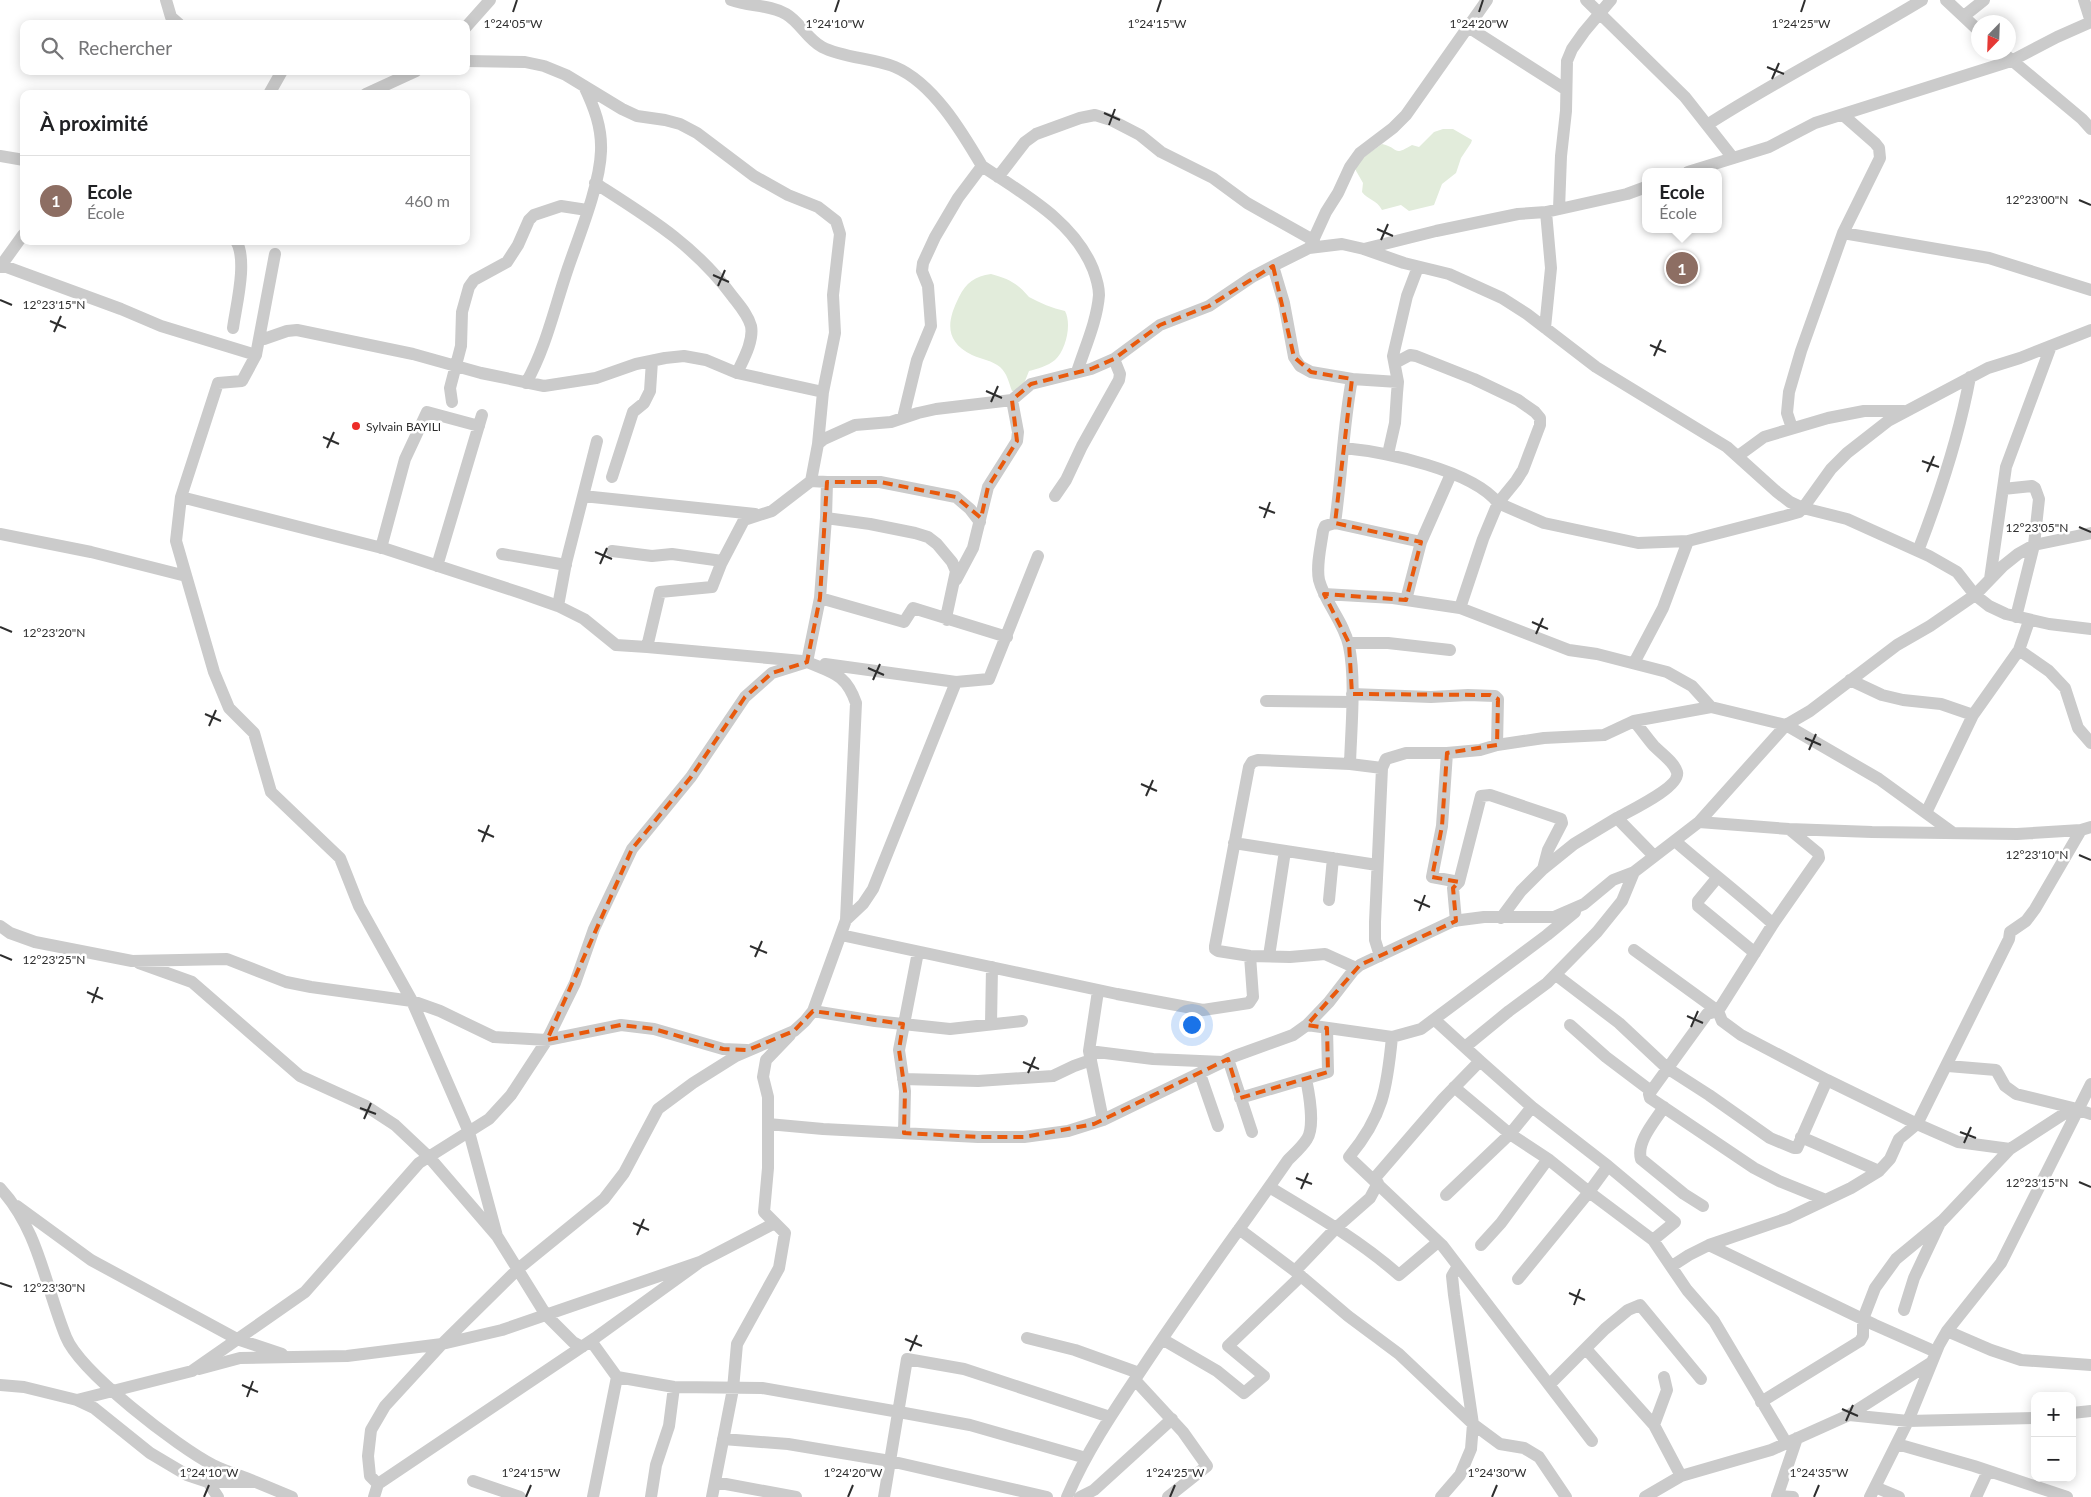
<!DOCTYPE html>
<html lang="fr">
<meta charset="utf-8">
<style>
body{margin:0;font-family:Lato,sans-serif;background:#f6f6f6;color:#202124}
.controls{position:absolute;right:15px;bottom:15px;display:grid;overflow:hidden;border-radius:10px;box-shadow:0 2px 12px #0003}
.controls button{width:45px;height:45px;display:grid;place-items:center;padding:0;border:0;border-bottom:1px solid #e0e0e0;background:#fff;color:#202124;font:25px sans-serif}
.compass{position:absolute;left:1971px;top:15px;width:45px;height:45px;border-radius:50%;background:#fff;box-shadow:0 2px 12px #0003;rotate:203deg}
.you{position:absolute;left:1191px;top:1024px;width:18px;height:18px;margin:-12px;border:4px solid #fff;border-radius:50%;background:#1a73e8;box-shadow:0 0 0 8px #1a73e833}
.badge{display:grid;place-items:center;width:32px;height:32px;border-radius:50%;background:#0b8043;color:#fff;font-size:16px;font-weight:700}
.pin{position:absolute;translate:-50% -50%;border:2px solid #fff;box-shadow:0 1px 5px #0006}
.popup{position:absolute;left:1642px;top:168px;width:80px;height:65px;box-sizing:border-box;display:grid;place-content:center;border-radius:10px;background:#fff;filter:drop-shadow(0 1px 4px #0005);font-size:16px;white-space:nowrap;color:#757577}
.popup b{font-size:19px;color:#202124}
.popup::after{content:'';position:absolute;left:50%;top:100%;margin-left:-10px;border:10px solid transparent;border-top-color:#fff}
.list{margin:0;padding:0;list-style:none}
h2{display:flex;justify-content:space-between;align-items:center;height:65px;margin:0;padding:0 20px;font-size:21px}
h2 small{font-size:16px;font-weight:400;color:#757577}
.list li{display:grid;grid-template-columns:32px 1fr auto;gap:15px;align-items:center;box-sizing:border-box;height:90px;padding:0 20px;border-top:1px solid #e0e0e0}
.list b{display:block;font-size:19px;white-space:nowrap}
.list p{margin:0;font-size:16px;white-space:nowrap;color:#757577}
.list em{font-size:16px;font-style:normal;color:#757577}
.icon{flex:none;width:28px;height:28px;fill:none;stroke:currentColor;stroke-width:2;stroke-linecap:round;stroke-linejoin:round}
.map{position:relative;flex:none;width:2091px;height:1497px;overflow:hidden}
.search{position:absolute;background:#fff;box-shadow:0 2px 12px #0003;left:20px;top:20px;width:450px;height:55px;display:flex;align-items:center;gap:12px;box-sizing:border-box;padding:0 18px;border-radius:10px;color:#757577;font-size:19px}
.panel{position:absolute;background:#fff;box-shadow:0 2px 12px #0003;left:20px;top:90px;width:450px;height:155px;border-radius:10px}
.map>svg:first-child{display:block}
</style>
<div class="map">
<svg width="2091" height="1497" viewBox="0 0 2091 1497">
<rect width="100%" height="100%" fill="#fff"/>
<path fill="#e2ecdb" d="M 1443,129 L 1453,129 L 1472,140 L 1471,143 L 1461,158 L 1456,173 L 1442,184 L 1434,205 L 1409,211 L 1401,205 L 1382,210 C 1377,200 1368,200 1362,192 L 1363,183 L 1355,169 L 1358,161 L 1382,144 C 1400,148 1392,157 1412,145 L 1419,147 L 1434,132 Z
M 991,274 C 1009,279 1017,283 1029,297 C 1040,303 1052,308 1065,311 C 1072,324 1066,350 1055,360 C 1048,366 1037,369 1029,371 L 1023,386 L 1016,391 L 1012,391 C 1009,383 1007,373 1000,367 C 993,361 981,359 972,355 C 944,341 947,321 959,297 C 966,283 975,276 991,274 Z"/>
<g fill="none" stroke-linecap="round" stroke-linejoin="round">
<path stroke="#cbcbcb" stroke-width="12" d="M 166,0 L 171,17 L 179,24
M 731,0 C 749,7 769,4 786,14 C 800,22 807,39 822,47 C 843,58 873,58 895,67 C 933,83 962,132 982,166 L 958,198 L 935,237 L 923,263 L 922,271 L 928,286 L 931,326 L 917,360 L 903,418
M 1586,0 L 1685,97 L 1733,158
M 1946,0 L 1978,30
M 2084,0 L 2091,22
M 1964,16 L 1984,0
M 466,27 L 490,0
M 1468,27 L 1565,89
M 2002,52 L 2082,119 L 2091,129
M 466,61 L 525,62 L 544,66 L 566,75 L 622,109 L 637,116 L 665,120 L 680,124 L 697,133 L 754,176 L 788,195 L 818,207 L 836,221 L 840,234 L 833,295 L 835,333 L 823,392 L 818,444 L 811,481 L 827,482 L 826,518 L 870,524 L 915,533 L 928,537 L 937,544 L 952,562 L 956,571 L 947,613 L 947,620
M 269,94 L 282,71
M 366,94 L 416,71
M 1707,125 C 1777,80 1851,43 1922,0
M 0,156 L 24,160
M 982,166 C 1023,194 1073,220 1093,269 C 1096,277 1099,285 1099,295 C 1097,321 1085,347 1077,372
M 1688,172 L 1769,147 L 1815,123 L 2011,61 L 2057,37 L 2091,22
M 998,177 L 1025,142 L 1036,134 L 1080,118 L 1095,115 L 1111,120 L 1140,135 L 1161,152 L 1213,178 L 1247,203 L 1313,240
M 595,183 C 648,217 695,245 733,297 C 740,306 748,315 751,326 C 754,341 743,360 737,373
M 1559,209 L 1561,156 L 1566,111 L 1567,61 L 1572,49 L 1584,32 L 1611,0
M 1843,233 L 1989,258 L 2091,290
M 1310,247 L 1326,212 L 1338,193 L 1350,167 L 1360,153 L 1393,128 L 1406,115 L 1487,0
M 1364,249 L 1436,231 L 1518,214 L 1546,212 L 1627,194 L 1646,187
M 275,254 L 256,355 L 242,381 L 218,383 L 181,497 L 176,541 L 214,672 L 229,708 L 254,733 L 271,792 L 340,858 L 359,906 L 412,1001 L 469,1132 L 497,1236
M 1,265 L 121,309 L 161,326 L 256,355
M 1273,266 L 1284,303 L 1294,357 L 1300,366 L 1311,372 L 1352,379 C 1343,426 1342,475 1335,523 L 1325,526 L 1323,531 C 1321,546 1316,565 1319,580 C 1325,603 1344,622 1349,646 C 1356,680 1351,729 1350,764
M 0,267 L 23,235
M 233,328 C 236,306 248,260 236,241
M 1545,328 L 1551,268 L 1546,212
M 264,339 L 287,331 L 297,330 L 413,354 L 481,373 L 544,386 L 596,378 L 636,364 L 665,358 L 684,356 L 706,360 L 737,373 L 823,392
M 1352,379 L 1398,382
M 526,383 C 546,348 555,306 568,268 C 579,236 600,185 601,151 C 602,127 594,107 584,86
M 452,402 L 450,388 L 461,346 L 462,312 L 469,287 L 474,280 L 507,262 L 518,245 L 529,220 L 534,215 L 561,206 L 587,210
M 1792,428 L 1787,413 L 1789,392 L 1801,351 L 1843,233 L 1880,158 L 1879,148 L 1875,143 L 1843,115
M 818,444 L 824,439 L 855,425 L 891,422 L 918,413 L 936,409 L 1012,400 L 1031,384 L 1091,369 L 1114,359 L 1160,325 L 1209,306 L 1252,277 L 1273,266 L 1309,248 L 1342,244 L 1364,249 L 1404,263 L 1449,274 L 1502,298 L 1527,314 L 1596,367 L 1727,447 L 1777,492 L 1790,502 L 1803,508 L 1831,469 L 1847,453 L 1888,421 L 1988,368 L 2020,358 L 2091,330
M 1344,448 C 1385,452 1472,470 1498,503 L 1516,481 L 1523,470 L 1540,425 L 1540,418 L 1535,412 L 1518,400 L 1474,379 L 1416,356 L 1410,355 L 1395,363
M 1388,454 L 1395,423 L 1397,393 L 1398,382 L 1393,356 L 1407,296 L 1418,267
M 1738,456 L 1764,437 L 1828,418 L 1864,411 L 1904,411
M 612,477 L 633,412 L 644,403 L 650,391 L 652,361
M 827,482 L 880,482 L 956,497 L 970,509 L 980,522
M 2003,489 L 2032,486 L 2035,488 L 2039,499 L 2034,545 L 2016,617
M 583,496 L 755,514
M 1055,496 L 1066,480 L 1082,446 L 1119,380 L 1120,374 L 1114,359
M 181,497 L 386,549 L 524,594 L 558,606 L 584,619 L 616,645 L 647,647 L 802,661
M 1335,523 L 1421,542 L 1406,600
M 0,534 L 91,552 L 186,576
M 1421,542 L 1451,474
M 381,548 L 405,459 L 427,412 L 479,426
M 612,551 L 652,556 L 672,554 L 722,561
M 1918,551 C 1940,494 1959,437 1970,377
M 502,554 L 566,565
M 437,566 L 482,415
M 1990,579 L 2006,467 L 2051,346
M 956,580 L 973,548 L 988,487 L 1017,441 L 1018,432 L 1012,400
M 1324,594 L 1393,598 L 1460,608 L 1569,650 L 1597,654 L 1667,672 L 1692,686 L 1711,707
M 820,598 L 904,622 L 913,608 L 1007,637
M 558,606 L 566,563 L 597,441
M 1460,608 L 1483,539 L 1498,503 L 1544,523 L 1638,543 L 1688,541
M 1349,643 L 1388,643 L 1450,650
M 647,647 L 660,592 L 712,587 L 721,564 L 744,520 L 772,511 L 811,481
M 2019,650 L 2049,671 L 2065,688 L 2078,728 L 2091,743
M 807,662 L 820,598 L 826,518
M 1634,663 L 1663,608 L 1688,541 L 1785,516 L 1799,512 L 1803,508 L 1847,519 L 1929,556 L 1957,572 L 1975,595 L 1989,606 L 2006,614 L 2049,624 L 2091,629
M 825,664 L 956,682
M 1850,680 L 1882,695 L 1903,700 L 1941,704 L 1973,715
M 1352,694 L 1431,697 L 1468,695 L 1495,696 L 1498,699 L 1497,745
M 1266,701 L 1352,702
M 1447,753 L 1442,826 L 1432,877 L 1459,882
M 1926,813 L 1973,715 L 2019,650 L 2029,621
M 1617,818 C 1629,811 1681,787 1677,772 C 1674,762 1661,753 1654,746 C 1647,738 1641,729 1634,721
M 1699,822 L 1789,829 L 1872,832 L 2017,834 L 2081,830 L 2091,827
M 1789,829 L 1818,853 L 1819,858 L 1773,924 L 1718,1011 L 1707,1014 L 1649,1094 L 1650,1098 L 1754,1168 L 1779,1181 L 1826,1200
M 1675,841 C 1707,869 1741,895 1773,924
M 1234,843 L 1377,865
M 1543,869 L 1574,844 L 1617,818 L 1654,856
M 1717,878 L 1698,901 L 1698,906 L 1755,953
M 1329,900 L 1333,858
M 1456,921 L 1453,888 L 1459,882 L 1481,796 L 1490,795 L 1561,819 L 1562,823 L 1548,850 L 1543,869 L 1521,891 L 1501,918
M 0,926 L 10,933 L 35,942 L 132,961 L 227,959 L 286,982 L 311,987 L 412,1001 L 440,1011 L 494,1037 L 547,1040 L 621,1025 L 654,1029 L 723,1049 L 747,1050
M 841,935 L 1117,994 L 1203,1010 L 1249,1003 L 1253,997 L 1250,956
M 1634,950 L 1718,1011 L 1722,1021 L 1741,1035 L 1827,1080 L 1917,1124 L 1958,1142 L 2010,1149
M 1269,956 L 1285,851
M 1380,956 L 1375,940 L 1375,922 L 1382,768 L 1386,759 L 1406,753 L 1447,753 L 1480,750 L 1497,745 L 1544,738 L 1604,735 L 1634,721 L 1711,707 L 1786,725 L 1879,779 L 1952,832
M 139,963 L 192,982 L 300,1076 L 366,1106 L 395,1125 L 429,1157 L 497,1236 L 546,1315 L 573,1342 L 582,1347
M 1356,968 L 1325,954 L 1290,957 L 1250,956 L 1218,951 L 1215,949 L 1215,946 L 1249,767 L 1252,762 L 1258,760 L 1350,764 L 1382,768
M 1556,975 L 1619,1023 L 1667,1068 L 1709,1095 L 1770,1138 L 1794,1148 L 1797,1148 L 1827,1080
M 1098,991 L 1089,1051 L 1103,1120
M 813,1011 L 875,1021 L 950,1029 L 1022,1021
M 991,1024 L 992,967
M 1307,1025 L 1392,1037 L 1421,1029 L 1547,935 L 1575,912
M 1570,1025 L 1606,1057 L 1651,1091
M 1392,1037 C 1387,1089 1383,1116 1349,1157 L 1442,1245 L 1592,1441
M 1465,1047 L 1509,1011 L 1547,983 L 1597,932 L 1622,901 L 1634,872
M 1089,1051 L 1153,1059 L 1223,1062
M 1228,1059 L 1252,1132
M 1480,1061 L 1532,1107 L 1608,1166 L 1675,1222 L 1653,1240
M 1948,1066 L 1996,1070 L 2005,1086 L 2016,1094 L 2073,1108
M 1200,1074 L 1218,1126
M 903,1079 L 978,1081 L 1053,1076 L 1074,1066 L 1091,1060
M 1454,1087 L 1510,1134 L 1548,1159 L 1589,1192 L 1608,1166
M 1240,1098 L 1328,1072 L 1327,1028
M 1664,1107 C 1655,1121 1636,1142 1641,1159 L 1684,1194 L 1703,1206
M 768,1124 L 823,1129 L 978,1137 L 1024,1137 L 1068,1131 L 1103,1120 L 1235,1056 L 1293,1035 L 1307,1025 L 1329,1002 L 1353,971 L 1360,965 L 1453,921 L 1484,917 L 1554,917 L 1584,904 L 1613,880 L 1634,872 L 1699,822 L 1786,725 L 1810,711 L 1897,645 L 1930,626 L 1975,595 L 2003,566 L 2018,554 L 2034,545 L 2091,533
M 904,1133 L 905,1091 L 899,1050 L 918,952
M 1801,1137 L 1879,1171
M 1374,1179 L 1443,1099 L 1480,1061 L 1435,1020
M 1269,1187 C 1314,1214 1359,1240 1399,1275 L 1438,1242
M 0,1188 C 39,1230 45,1286 66,1337 C 80,1372 178,1447 213,1465 C 227,1472 242,1476 256,1482
M 1446,1195 L 1510,1134 L 1532,1107
M 17,1206 L 91,1260 L 237,1339 L 282,1354
M 1239,1229 L 1295,1271 L 1348,1316 L 1399,1354 L 1473,1424 L 1500,1444 L 1524,1448 L 1539,1457 L 1566,1497
M 1481,1245 L 1501,1223 L 1548,1159
M 1709,1245 L 1875,1325 L 1936,1352
M 1672,1266 L 1689,1255 L 1709,1245 L 1788,1218 L 1851,1188 L 1879,1171 L 1890,1159 L 1899,1139 L 1917,1124 L 1921,1116 L 2009,939 L 2010,932 L 2026,921 L 2035,909 L 2081,830
M 1295,1271 L 1337,1227 L 1370,1198 L 1378,1183
M 1518,1279 L 1589,1192 L 1653,1240 L 1687,1290 L 1714,1321 L 1787,1444
M 1904,1310 L 1914,1278 L 1939,1225
M 1947,1331 L 1991,1350 L 2021,1360 L 2091,1365
M 1027,1338 L 1075,1350 L 1139,1373
M 1162,1339 L 1217,1371 L 1244,1393 L 1264,1376 L 1228,1346 L 1301,1276
M 591,1341 L 617,1377
M 1586,1349 L 1654,1425
M 199,1369 L 240,1358 L 347,1356 L 442,1344 L 502,1330 L 700,1262
M 1664,1377 L 1667,1390 L 1654,1425 L 1681,1476
M 1135,1380 L 1183,1432 L 1207,1466 L 1168,1497
M 0,1385 L 24,1387 L 77,1400 L 94,1408 L 150,1453 L 187,1475 L 208,1482 L 218,1497
M 1549,1385 L 1605,1329 L 1628,1310 L 1640,1305 L 1701,1379
M 77,1400 L 192,1371 L 305,1292 L 419,1163 L 489,1119 L 511,1095 L 547,1040 L 575,983 L 594,929 L 632,849 L 691,777 L 745,697 L 772,673 L 807,662 C 833,673 846,674 856,703 L 846,920
M 1761,1402 L 1860,1341 L 1863,1336 L 1863,1319 L 1875,1288 L 1896,1259 L 1942,1221 L 2010,1149 L 2073,1108 L 2091,1114
M 2072,1413 L 2091,1411
M 1849,1415 L 1932,1362
M 723,1439 L 788,1444 L 890,1461 L 1047,1497
M 1897,1444 L 1974,1466 L 2067,1497
M 473,1481 L 520,1497
M 208,1482 L 256,1482 L 292,1497
M 715,1482 L 796,1497
M 378,1484 L 370,1476 L 368,1456 L 371,1430 L 385,1406 L 442,1344 L 518,1269 L 604,1199 L 624,1173 L 658,1109 L 693,1083 L 736,1056 L 794,1031 L 805,1021 L 813,1011 L 846,920 L 863,904 L 873,889 L 956,682 L 989,679 L 1038,556
M 1875,1487 L 1899,1497
M 1777,1496 L 1793,1497
M 374,1497 L 378,1484 L 595,1338 L 700,1262 L 775,1223
M 593,1497 L 617,1377 L 674,1387 L 762,1388 L 899,1412 L 970,1425 L 1086,1458
M 651,1497 L 656,1465 L 669,1426 L 674,1387
M 712,1497 L 733,1389 L 737,1344 L 779,1268 L 785,1233 L 764,1212 L 768,1168 L 768,1097 L 763,1077 L 766,1060 L 790,1035
M 884,1497 L 907,1359 L 964,1369 L 1110,1417
M 1067,1497 C 1087,1450 1116,1408 1144,1366 C 1190,1296 1240,1229 1288,1160 C 1294,1154 1302,1147 1307,1139 C 1315,1127 1309,1093 1306,1079
M 1080,1497 L 1094,1490 L 1172,1419
M 1441,1497 L 1460,1475 L 1471,1449 L 1473,1424 L 1454,1295 L 1452,1276 L 1458,1266
M 1645,1497 L 1681,1476 L 1771,1450 L 1849,1415 L 1908,1421 L 2035,1418
M 1777,1497 L 1797,1438
M 1870,1497 L 1908,1421 L 1939,1345 L 1947,1331 L 2001,1263 L 2091,1084
M 1976,1497 L 1988,1471"/>
</g>
<path fill="none" stroke="#e8590c" stroke-width="4" stroke-dasharray="10 6" stroke-linejoin="round" d="M 1273,266 L 1294,357 L 1311,372 L 1352,379 L 1335,523 L 1421,542 L 1406,600 L 1324,594 L 1349,643 L 1352,694 L 1490,695 L 1498,699 L 1497,745 L 1447,753 L 1442,826 L 1432,877 L 1459,882 L 1453,888 L 1456,921 L 1360,965 L 1307,1025 L 1327,1028 L 1328,1072 L 1240,1098 L 1228,1059 L 1094,1124 L 1024,1137 L 978,1137 L 904,1133 L 905,1091 L 899,1050 L 903,1024 L 813,1011 L 794,1031 L 748,1050 L 723,1049 L 654,1029 L 621,1025 L 547,1040 L 632,849 L 691,777 L 745,697 L 772,673 L 807,662 L 820,598 L 827,482 L 880,482 L 956,497 L 981,518 L 988,487 L 1017,441 L 1012,400 L 1031,384 L 1091,369 L 1114,359 L 1160,325 L 1209,306 Z"/>
<path fill="none" stroke="#2e2e2e" stroke-width="2" d="M 513,12 L 517,0M 835,12 L 839,0M 1157,12 L 1161,0M 1479,12 L 1483,0M 1801,12 L 1805,0M 1767,67 L 1784,74M 1772,79 L 1779,63M 1104,113 L 1120,120M 1109,125 L 1115,109M 2079,200 L 2091,205M 1377,229 L 1393,236M 1381,240 L 1388,224M 713,275 L 729,282M 718,286 L 725,270M 0,300 L 12,305M 50,321 L 66,328M 54,332 L 61,316M 1650,345 L 1666,352M 1654,356 L 1661,340M 986,391 L 1002,398M 991,402 L 998,386M 323,437 L 339,444M 327,448 L 334,432M 1922,461 L 1939,467M 1927,472 L 1934,456M 1259,507 L 1275,513M 1264,518 L 1270,502M 2079,527 L 2091,532M 595,552 L 612,559M 600,564 L 607,548M 1532,622 L 1548,629M 0,627 L 12,632M 1536,634 L 1543,618M 868,668 L 884,675M 873,680 L 880,664M 205,714 L 221,721M 209,726 L 216,710M 1805,738 L 1821,745M 1809,750 L 1816,734M 1141,784 L 1157,791M 1146,796 L 1153,780M 478,830 L 494,837M 482,842 L 489,825M 2079,855 L 2091,860M 1414,900 L 1430,907M 1419,911 L 1425,895M 750,946 L 767,953M 0,955 L 12,960M 755,957 L 762,941M 87,992 L 103,999M 92,1003 L 98,987M 1687,1016 L 1703,1023M 1691,1027 L 1698,1011M 1023,1062 L 1039,1069M 1028,1073 L 1035,1057M 360,1108 L 376,1114M 364,1119 L 371,1103M 1960,1132 L 1976,1138M 1964,1143 L 1971,1127M 1296,1178 L 1312,1184M 2079,1182 L 2091,1187M 1301,1189 L 1308,1173M 633,1223 L 649,1230M 637,1235 L 644,1219M 0,1283 L 12,1287M 1569,1293 L 1585,1300M 1574,1305 L 1580,1289M 905,1339 L 922,1346M 910,1351 L 917,1335M 242,1385 L 258,1392M 247,1397 L 253,1381M 1842,1409 L 1858,1416M 1846,1421 L 1853,1405M 204,1497 L 209,1485M 526,1497 L 531,1485M 848,1497 L 853,1485M 1170,1497 L 1175,1485M 1492,1497 L 1497,1485M 1814,1497 L 1819,1485"/>
<circle fill="#ed2c28" stroke="#fff" stroke-width="2" cx="356" cy="426" r="5"/>
<g text-anchor="middle" dominant-baseline="central" stroke-width="5" stroke-linejoin="round" paint-order="stroke">
<g font-size="12" fill="#2e2e2e" stroke="#fff" text-anchor="start">
<text x="366" y="426">Sylvain BAYILI</text>
</g>
</g>
<g font-size="12" text-anchor="middle" fill="#2e2e2e" stroke="#fff" stroke-width="5" stroke-linejoin="round" paint-order="stroke">
<text x="513" y="28">1°24'05"W</text>
<text x="835" y="28">1°24'10"W</text>
<text x="1157" y="28">1°24'15"W</text>
<text x="1479" y="28">1°24'20"W</text>
<text x="1801" y="28">1°24'25"W</text>
<text x="2037" y="204">12°23'00"N</text>
<text x="54" y="309">12°23'15"N</text>
<text x="2037" y="532">12°23'05"N</text>
<text x="54" y="637">12°23'20"N</text>
<text x="2037" y="859">12°23'10"N</text>
<text x="54" y="964">12°23'25"N</text>
<text x="2037" y="1187">12°23'15"N</text>
<text x="54" y="1292">12°23'30"N</text>
<text x="209" y="1477">1°24'10"W</text>
<text x="531" y="1477">1°24'15"W</text>
<text x="853" y="1477">1°24'20"W</text>
<text x="1175" y="1477">1°24'25"W</text>
<text x="1497" y="1477">1°24'30"W</text>
<text x="1819" y="1477">1°24'35"W</text>
</g>
</svg>
<div class="controls">
<button>+</button>
<button>−</button>
</div>
<svg class="compass" viewBox="-18 -18 36 36"><path d="M0-13l5 13h-10z" fill="#e53935"/><path d="M0 13l5-13h-10z" fill="#757577"/></svg>
<div class="you"></div>
<div class="pin badge" style="left:1682px;top:268px;background:#8d6e63">1</div>
<div class="popup"><b>Ecole</b>École</div>
<div class="search"><svg class="icon" aria-label="search" viewBox="0 0 24 24"><circle cx="10" cy="10" r="6"/><path d="M15 15l6 6"/></svg>Rechercher</div>
<section class="panel">
<h2>À proximité<small></small></h2>
<ul class="list">
<li><span class="badge" style="background:#8d6e63">1</span><div><b>Ecole</b><p>École</p></div><em>460 m</em></li>
</ul>
</section>
</div>
